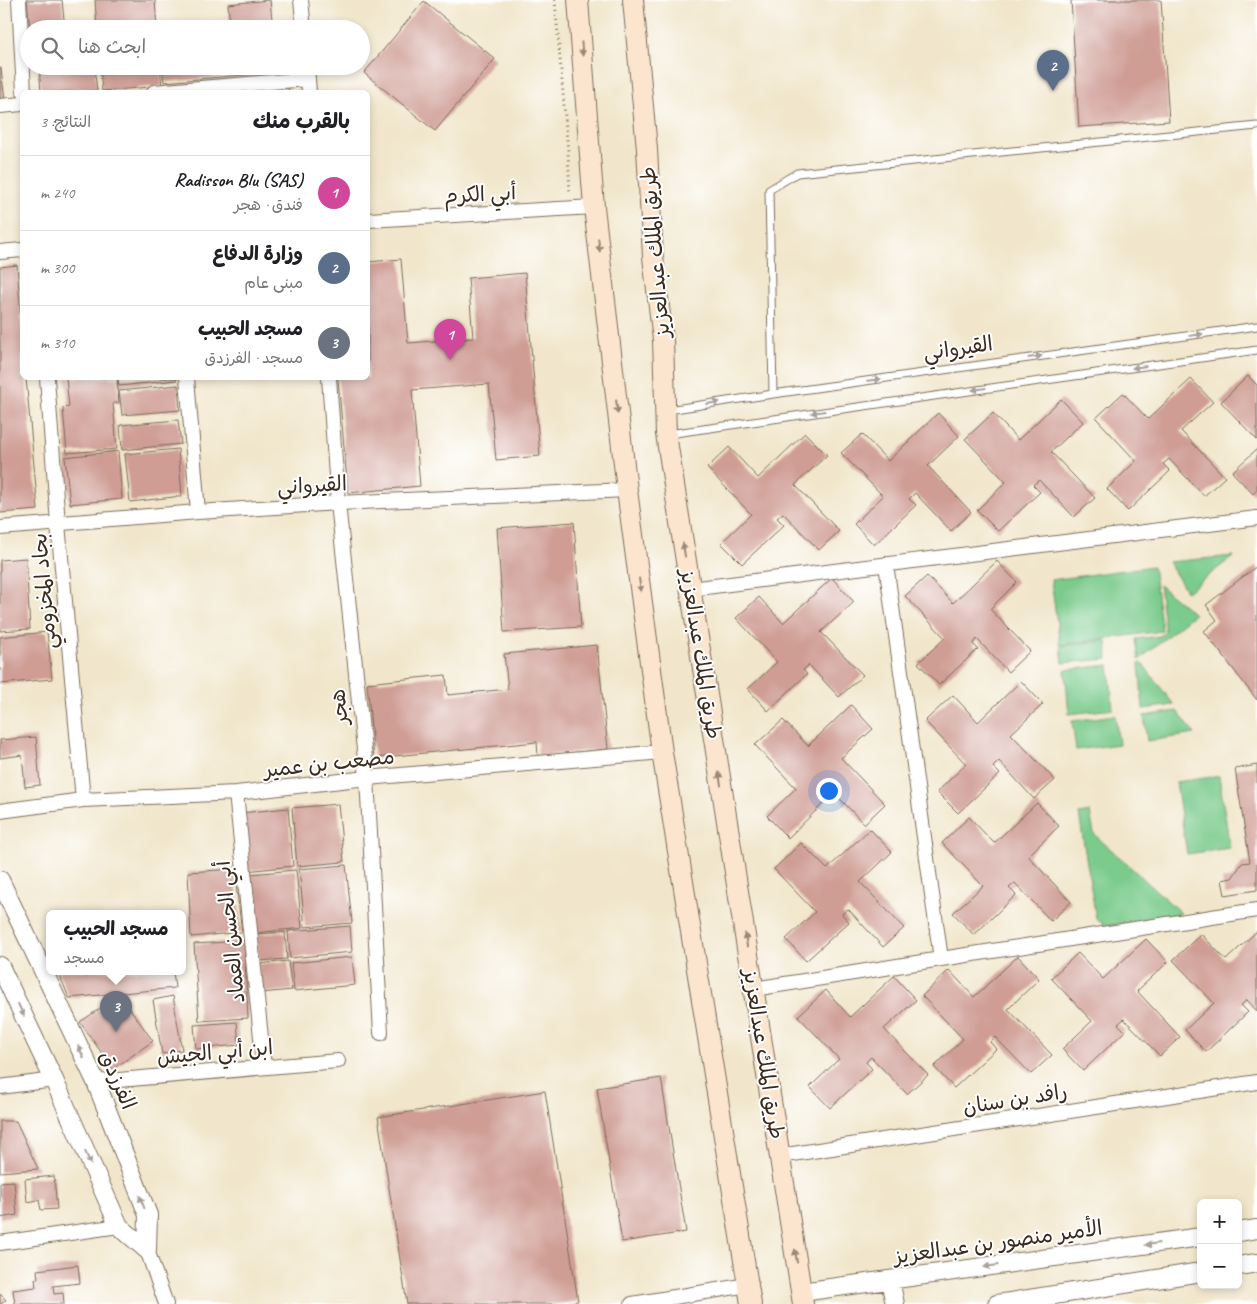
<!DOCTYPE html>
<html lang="ar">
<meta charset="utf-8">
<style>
body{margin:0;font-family:Caveat,"Playpen Sans Arabic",sans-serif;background:#f6f6f6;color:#202124;direction:rtl}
.controls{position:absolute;right:15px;bottom:15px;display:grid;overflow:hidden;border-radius:8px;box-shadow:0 2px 8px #0003}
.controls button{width:45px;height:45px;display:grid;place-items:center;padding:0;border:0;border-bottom:1px solid #e0e0e0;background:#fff;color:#202124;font:25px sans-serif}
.you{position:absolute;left:828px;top:790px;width:18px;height:18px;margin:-12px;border:4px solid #fff;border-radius:50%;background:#1a73e8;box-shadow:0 0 0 8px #1a73e833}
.badge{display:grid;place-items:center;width:32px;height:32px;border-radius:50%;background:#b45309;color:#fff;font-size:16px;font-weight:700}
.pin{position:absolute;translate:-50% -41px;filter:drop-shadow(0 1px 2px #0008)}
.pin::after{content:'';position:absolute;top:26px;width:18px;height:15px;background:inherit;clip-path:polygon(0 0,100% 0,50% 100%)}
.popup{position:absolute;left:46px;top:910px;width:140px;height:65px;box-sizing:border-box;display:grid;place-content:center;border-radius:8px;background:#fff;filter:drop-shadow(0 1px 4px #0005);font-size:16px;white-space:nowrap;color:#757577}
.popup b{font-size:19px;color:#202124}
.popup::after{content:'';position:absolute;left:50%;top:100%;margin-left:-10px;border:10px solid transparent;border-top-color:#fff}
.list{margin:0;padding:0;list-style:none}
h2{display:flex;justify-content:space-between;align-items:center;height:65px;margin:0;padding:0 20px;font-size:21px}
h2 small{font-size:16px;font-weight:400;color:#757577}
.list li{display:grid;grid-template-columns:32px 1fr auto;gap:15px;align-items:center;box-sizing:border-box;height:75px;padding:0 20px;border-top:1px solid #e0e0e0}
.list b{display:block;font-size:19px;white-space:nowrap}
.list p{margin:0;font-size:16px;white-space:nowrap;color:#757577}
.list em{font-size:16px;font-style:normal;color:#757577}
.icon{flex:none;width:28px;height:28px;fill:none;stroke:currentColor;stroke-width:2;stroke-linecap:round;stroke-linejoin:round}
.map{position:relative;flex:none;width:1257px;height:1304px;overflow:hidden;direction:ltr}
.search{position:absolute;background:#fff;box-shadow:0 2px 8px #0003;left:20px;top:20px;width:350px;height:55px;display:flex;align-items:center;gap:12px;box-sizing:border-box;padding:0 18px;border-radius:28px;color:#757577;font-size:19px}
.panel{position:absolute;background:#fff;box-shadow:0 2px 8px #0003;left:20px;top:90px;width:350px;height:290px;border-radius:8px;direction:rtl}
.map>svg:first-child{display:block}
</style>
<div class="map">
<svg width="1257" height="1304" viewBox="0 0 1257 1304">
<rect width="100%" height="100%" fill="#fff"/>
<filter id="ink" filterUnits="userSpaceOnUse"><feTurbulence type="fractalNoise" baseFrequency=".02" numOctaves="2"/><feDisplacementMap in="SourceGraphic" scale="10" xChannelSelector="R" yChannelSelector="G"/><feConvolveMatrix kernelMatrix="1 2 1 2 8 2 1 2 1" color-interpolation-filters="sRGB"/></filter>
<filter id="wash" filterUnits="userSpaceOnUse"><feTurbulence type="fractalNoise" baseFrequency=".0096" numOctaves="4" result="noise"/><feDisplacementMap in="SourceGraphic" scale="20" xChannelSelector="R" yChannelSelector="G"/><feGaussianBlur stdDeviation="1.12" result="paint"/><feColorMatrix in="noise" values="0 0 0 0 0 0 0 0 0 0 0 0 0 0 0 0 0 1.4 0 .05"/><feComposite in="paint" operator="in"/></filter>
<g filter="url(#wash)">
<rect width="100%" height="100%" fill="#f1e6cb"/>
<path fill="#7acb8c" stroke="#5a7a55" d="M 1234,556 L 1187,592 L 1168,562 Z
M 1153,566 L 1162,631 L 1060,645 L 1051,580 Z
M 1159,585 L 1194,614 L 1139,660 L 1136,639 L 1160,636 L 1165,631 Z
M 1107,640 L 1108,659 L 1063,663 L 1061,646 Z
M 1142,663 L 1174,705 L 1143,709 L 1139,664 Z
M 1109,665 L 1113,709 L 1069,714 L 1065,670 Z
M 1177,711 L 1195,734 L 1147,741 L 1144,716 Z
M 1115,715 L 1119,744 L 1076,750 L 1072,721 Z
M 1219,776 L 1230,848 L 1187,854 L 1176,782 Z
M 1090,812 L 1094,834 L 1181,913 L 1176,915 L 1106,926 L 1096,919 L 1079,814 Z"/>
<g id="blocks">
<path fill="#cf9d94" d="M 27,0 L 62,0 L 65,29 L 30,29 Z
M 95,0 L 155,0 L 157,29 L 97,29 Z
M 270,0 L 273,29 L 208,29 L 208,27 L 230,25 L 228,4 Z
M 1071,0 L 1161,0 L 1169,121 L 1079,127 Z
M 424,1 L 495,59 L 435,131 L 364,73 Z
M 39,66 L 94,66 L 97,91 L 81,92 L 41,92 Z
M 100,66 L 160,66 L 162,86 L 102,91 Z
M 162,66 L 276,66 L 277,72 L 164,82 Z
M 0,68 L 1,68 L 5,101 L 0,102 Z
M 288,88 L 289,92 L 257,92 L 257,91 Z
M 401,259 L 408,343 L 473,338 L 468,278 L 525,273 L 540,456 L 496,460 L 489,384 L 412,390 L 420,486 L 348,493 L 338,378 L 368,378 L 368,262 Z
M 17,265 L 22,333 L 22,378 L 26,378 L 38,510 L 0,513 L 0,267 Z
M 1248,376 L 1257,385 L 1257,440 L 1221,402 Z
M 66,378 L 117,378 L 119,403 L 113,403 L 117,449 L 67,453 L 63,408 L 69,407 Z
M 118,378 L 177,378 L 177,380 L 119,386 Z
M 1191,379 L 1213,402 L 1181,431 L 1225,477 L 1204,496 L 1169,459 L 1163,464 L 1170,471 L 1128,511 L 1107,489 L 1136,461 L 1096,418 L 1123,393 L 1148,419 Z
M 178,385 L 180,410 L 122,415 L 119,391 Z
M 1061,399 L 1083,422 L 1051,452 L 1095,498 L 1074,517 L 1039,480 L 1033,485 L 1040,492 L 998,531 L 977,510 L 1006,482 L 965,439 L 993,413 L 1018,440 Z
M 938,413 L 959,436 L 928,466 L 971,512 L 951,531 L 915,493 L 909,499 L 916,505 L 874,545 L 854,524 L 883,496 L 841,453 L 862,434 L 888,461 Z
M 178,420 L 181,444 L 122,450 L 120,425 Z
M 805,433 L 827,455 L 795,485 L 839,531 L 819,550 L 783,513 L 777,518 L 784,525 L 742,564 L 721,543 L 751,514 L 707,468 L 729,447 L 758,478 Z
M 178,449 L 182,496 L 130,502 L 125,454 Z
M 1257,449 L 1257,490 L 1253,494 L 1232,472 Z
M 118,451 L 122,499 L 70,504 L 65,457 Z
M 574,522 L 581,627 L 504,632 L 497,528 Z
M 26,558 L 30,629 L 0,631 L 0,560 Z
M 997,561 L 1017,582 L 990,609 L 1030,651 L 1008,672 L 977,639 L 973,644 L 978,649 L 939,685 L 918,663 L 945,638 L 905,596 L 927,576 L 953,603 Z
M 1257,566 L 1257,700 L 1204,631 L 1217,620 L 1206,605 Z
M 832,578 L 854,602 L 821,632 L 863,675 L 839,697 L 809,665 L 803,670 L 807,674 L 768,711 L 748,689 L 777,662 L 736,618 L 759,597 L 783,623 Z
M 47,632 L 52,679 L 0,684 L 0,637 Z
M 597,645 L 608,749 L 538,756 L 537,742 L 374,758 L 367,683 L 446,675 L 448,695 L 508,689 L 504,654 Z
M 1021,681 L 1043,704 L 1011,734 L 1055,780 L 1034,799 L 999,761 L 993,767 L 1000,774 L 958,813 L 937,792 L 966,764 L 925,721 L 953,695 L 978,722 Z
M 851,705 L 873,729 L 841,758 L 885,804 L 864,824 L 828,786 L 823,791 L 829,798 L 788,838 L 767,816 L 796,788 L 755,745 L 783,720 L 808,746 Z
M 36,737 L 40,785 L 25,787 L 22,755 L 0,758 L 0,740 Z
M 1257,765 L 1257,890 L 1225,895 L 1222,880 L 1232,878 L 1242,863 L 1250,862 L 1235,769 Z
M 1037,803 L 1059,826 L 1028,856 L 1071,902 L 1051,921 L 1015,883 L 1009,888 L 1016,895 L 974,935 L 953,913 L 983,886 L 942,843 L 969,817 L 994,843 Z
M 338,804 L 344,862 L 297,866 L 292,808 Z
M 288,808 L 293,866 L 246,871 L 241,813 Z
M 870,829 L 892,852 L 860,882 L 904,928 L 883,947 L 848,909 L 842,914 L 849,922 L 806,961 L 786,939 L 815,912 L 774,869 L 801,843 L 827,869 Z
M 346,865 L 352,923 L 305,927 L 299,869 Z
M 234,869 L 242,932 L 191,937 L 188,872 Z
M 296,870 L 302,928 L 255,933 L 249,874 Z
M 350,926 L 352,952 L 290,958 L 288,931 Z
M 1257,931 L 1257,1011 L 1247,1000 L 1241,1005 L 1248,1012 L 1206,1052 L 1185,1030 L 1214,1003 L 1173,960 L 1201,934 L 1226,960 Z
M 285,932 L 287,959 L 259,961 L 256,934 Z
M 1146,939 L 1168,962 L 1137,991 L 1180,1037 L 1160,1056 L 1124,1019 L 1118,1024 L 1125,1031 L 1083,1071 L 1062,1049 L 1092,1021 L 1051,978 L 1078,953 L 1103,979 Z
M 244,941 L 248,1018 L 199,1021 L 194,944 Z
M 1018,956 L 1039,979 L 1008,1009 L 1052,1055 L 1031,1074 L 995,1037 L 990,1042 L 996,1049 L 954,1088 L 934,1067 L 963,1039 L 922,996 L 949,970 L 974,997 Z
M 352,957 L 355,985 L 294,991 L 291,963 Z
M 288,961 L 292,990 L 261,993 L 258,964 Z
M 58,971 L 173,971 L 175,988 L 69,998 Z
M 894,976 L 916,1000 L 884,1029 L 928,1075 L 907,1094 L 871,1057 L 866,1062 L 872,1069 L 830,1108 L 810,1087 L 839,1059 L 798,1016 L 826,990 L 850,1017 Z
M 120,995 L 153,1041 L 113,1069 L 80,1022 Z
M 173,996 L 182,1050 L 162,1054 L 153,1000 Z
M 237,1022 L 239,1045 L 196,1049 L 194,1025 Z
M 661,1078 L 686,1232 L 622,1242 L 597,1088 Z
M 545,1091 L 578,1301 L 557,1304 L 407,1304 L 378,1117 Z
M 0,1121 L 16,1121 L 38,1169 L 0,1172 Z
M 54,1176 L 57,1209 L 41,1210 L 39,1200 L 27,1202 L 25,1179 Z
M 14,1181 L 17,1215 L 0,1218 L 0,1182 Z
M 78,1265 L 80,1283 L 53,1286 L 54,1294 L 63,1293 L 64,1304 L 15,1304 L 13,1290 L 36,1287 L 35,1279 L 38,1279 L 37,1270 Z
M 0,1294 L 6,1300 L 1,1304 L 0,1304 Z"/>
</g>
</g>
<g filter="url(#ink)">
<use href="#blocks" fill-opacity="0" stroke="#7b6c5b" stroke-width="1"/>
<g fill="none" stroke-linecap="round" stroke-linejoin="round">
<defs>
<path id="service" d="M 773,394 L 769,190 L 797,173 L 1257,126
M 668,410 L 773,394 L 1257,326
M 668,434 L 1257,350"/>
<path id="minor" d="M 19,0 L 24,92
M 301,0 L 304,29
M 307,66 L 309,92
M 154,92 L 308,79
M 0,106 L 22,104
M 368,220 L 594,207
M 0,252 L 22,250
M 47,378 L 58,524 L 83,800
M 187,378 L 198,512
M 329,378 L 338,503 L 367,778 L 381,1033
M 0,528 L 198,512 L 338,503 L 627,490
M 886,564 L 941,959
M 690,589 L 1257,518
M 236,793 L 264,1067
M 0,811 L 83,800 L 236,793 L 367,778 L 662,752
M 754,989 L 941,959 L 1257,910
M 96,1082 L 338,1061
M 0,1087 L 54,1080
M 780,1156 L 1257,1082
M 0,1243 L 119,1226
M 147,1250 L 166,1304
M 632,1304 L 748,1285"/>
<path id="tertiary" d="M 0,880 L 96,1082 L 148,1215 L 147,1250
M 0,966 L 54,1080 L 119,1226 L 147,1250
M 1238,1232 L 1257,1229
M 1238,1266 L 1257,1263
M 890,1280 L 895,1304
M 801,1292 L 1201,1237
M 997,1304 L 1201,1272"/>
<path id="secondary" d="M 578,0 L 594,207 L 627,490 L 662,752 L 751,1304
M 633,0 L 647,149 L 653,257 L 663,340 L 666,434 L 803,1304"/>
</defs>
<use href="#service" stroke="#7b6c5b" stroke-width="9"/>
<use href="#minor" stroke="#7b6c5b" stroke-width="16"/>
<use href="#tertiary" stroke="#7b6c5b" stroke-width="20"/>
<use href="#secondary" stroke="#7b6c5b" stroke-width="22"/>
<path stroke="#7b6c5b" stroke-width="3" stroke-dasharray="1 4" stroke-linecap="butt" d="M 555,0 L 568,152 L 570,194"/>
<use href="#service" stroke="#fff" stroke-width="7"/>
<use href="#minor" stroke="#fff" stroke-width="14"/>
<use href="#tertiary" stroke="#fff" stroke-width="18"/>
<use href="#secondary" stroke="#fbe5cf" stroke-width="20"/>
</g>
<defs><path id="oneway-solid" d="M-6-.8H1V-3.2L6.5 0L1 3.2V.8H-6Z" transform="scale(1.25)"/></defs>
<g fill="#9b8876">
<use href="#oneway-solid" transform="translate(582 49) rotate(85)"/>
<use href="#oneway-solid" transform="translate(599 245) rotate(83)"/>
<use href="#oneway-solid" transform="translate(617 407) rotate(83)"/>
<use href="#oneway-solid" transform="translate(684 550) rotate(-99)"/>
<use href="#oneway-solid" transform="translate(640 585) rotate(82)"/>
<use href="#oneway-solid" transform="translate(720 779) rotate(-99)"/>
<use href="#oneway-solid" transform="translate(746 940) rotate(-99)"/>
<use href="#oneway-solid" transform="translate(796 1256) rotate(-99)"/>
</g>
<g fill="#a79f9a">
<use href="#oneway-solid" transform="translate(1196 335) rotate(-8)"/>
<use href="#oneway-solid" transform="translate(1035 357) rotate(-8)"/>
<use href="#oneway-solid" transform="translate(1139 367) rotate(172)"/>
<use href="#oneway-solid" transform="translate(874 380) rotate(-8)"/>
<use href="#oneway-solid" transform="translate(979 389) rotate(172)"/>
<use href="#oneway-solid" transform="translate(713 403) rotate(-9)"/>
<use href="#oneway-solid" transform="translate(818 412) rotate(172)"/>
<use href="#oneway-solid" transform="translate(21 1010) rotate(65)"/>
<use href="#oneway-solid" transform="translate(81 1052) rotate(-115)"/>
<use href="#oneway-solid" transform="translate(88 1158) rotate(66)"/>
<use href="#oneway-solid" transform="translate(142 1202) rotate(-111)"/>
<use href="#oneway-solid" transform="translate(1152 1244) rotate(172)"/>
<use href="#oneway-solid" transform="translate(991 1266) rotate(172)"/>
</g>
</g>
<g text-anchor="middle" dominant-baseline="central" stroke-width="4" stroke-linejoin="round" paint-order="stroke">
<g font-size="21" fill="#3b2a1e" stroke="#fff">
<text transform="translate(480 194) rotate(-3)">أبي الكرم</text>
<text transform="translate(655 252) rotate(-95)">طريق الملك عبدالعزيز</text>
<text transform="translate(958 348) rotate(-8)">القيرواني</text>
<text transform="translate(312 485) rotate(-3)">القيرواني</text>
<text transform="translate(44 591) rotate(-95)">بجاد المخزومي</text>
<text transform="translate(701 654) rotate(81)">طريق الملك عبدالعزيز</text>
<text transform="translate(339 707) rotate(-96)">هجر</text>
<text transform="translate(329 763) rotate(-6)">مصعب بن عمير</text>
<text transform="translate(230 932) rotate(-96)">أبي الحسن العماد</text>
<text transform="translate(215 1052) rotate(-5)">ابن أبي الجيش</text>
<text transform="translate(764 1054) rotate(81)">طريق الملك عبدالعزيز</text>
<text transform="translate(118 1080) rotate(67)">الفرزدق</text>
<text transform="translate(1015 1099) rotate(-9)">رافد بن سنان</text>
<text transform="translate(998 1242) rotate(-8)">الأمير منصور بن عبدالعزيز</text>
</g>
</g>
</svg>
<div class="controls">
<button>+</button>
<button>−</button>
</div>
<div class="you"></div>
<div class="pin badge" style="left:450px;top:360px;background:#d1479c">1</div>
<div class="pin badge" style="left:1053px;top:91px;background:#5c6f8a">2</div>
<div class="pin badge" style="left:116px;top:1032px;background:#6b7280">3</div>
<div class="popup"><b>مسجد الحبيب</b>مسجد</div>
<div class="search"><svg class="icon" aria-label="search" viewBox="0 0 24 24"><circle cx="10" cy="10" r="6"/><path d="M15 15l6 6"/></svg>ابحث هنا</div>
<section class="panel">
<h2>بالقرب منك<small>النتائج: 3</small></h2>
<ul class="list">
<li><span class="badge" style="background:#d1479c">1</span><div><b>Radisson Blu (SAS)</b><p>فندق · هجر</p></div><em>240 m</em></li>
<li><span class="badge" style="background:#5c6f8a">2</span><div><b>وزارة الدفاع</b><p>مبنى عام</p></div><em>300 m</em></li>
<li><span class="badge" style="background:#6b7280">3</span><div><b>مسجد الحبيب</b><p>مسجد · الفرزدق</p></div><em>310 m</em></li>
</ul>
</section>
</div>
